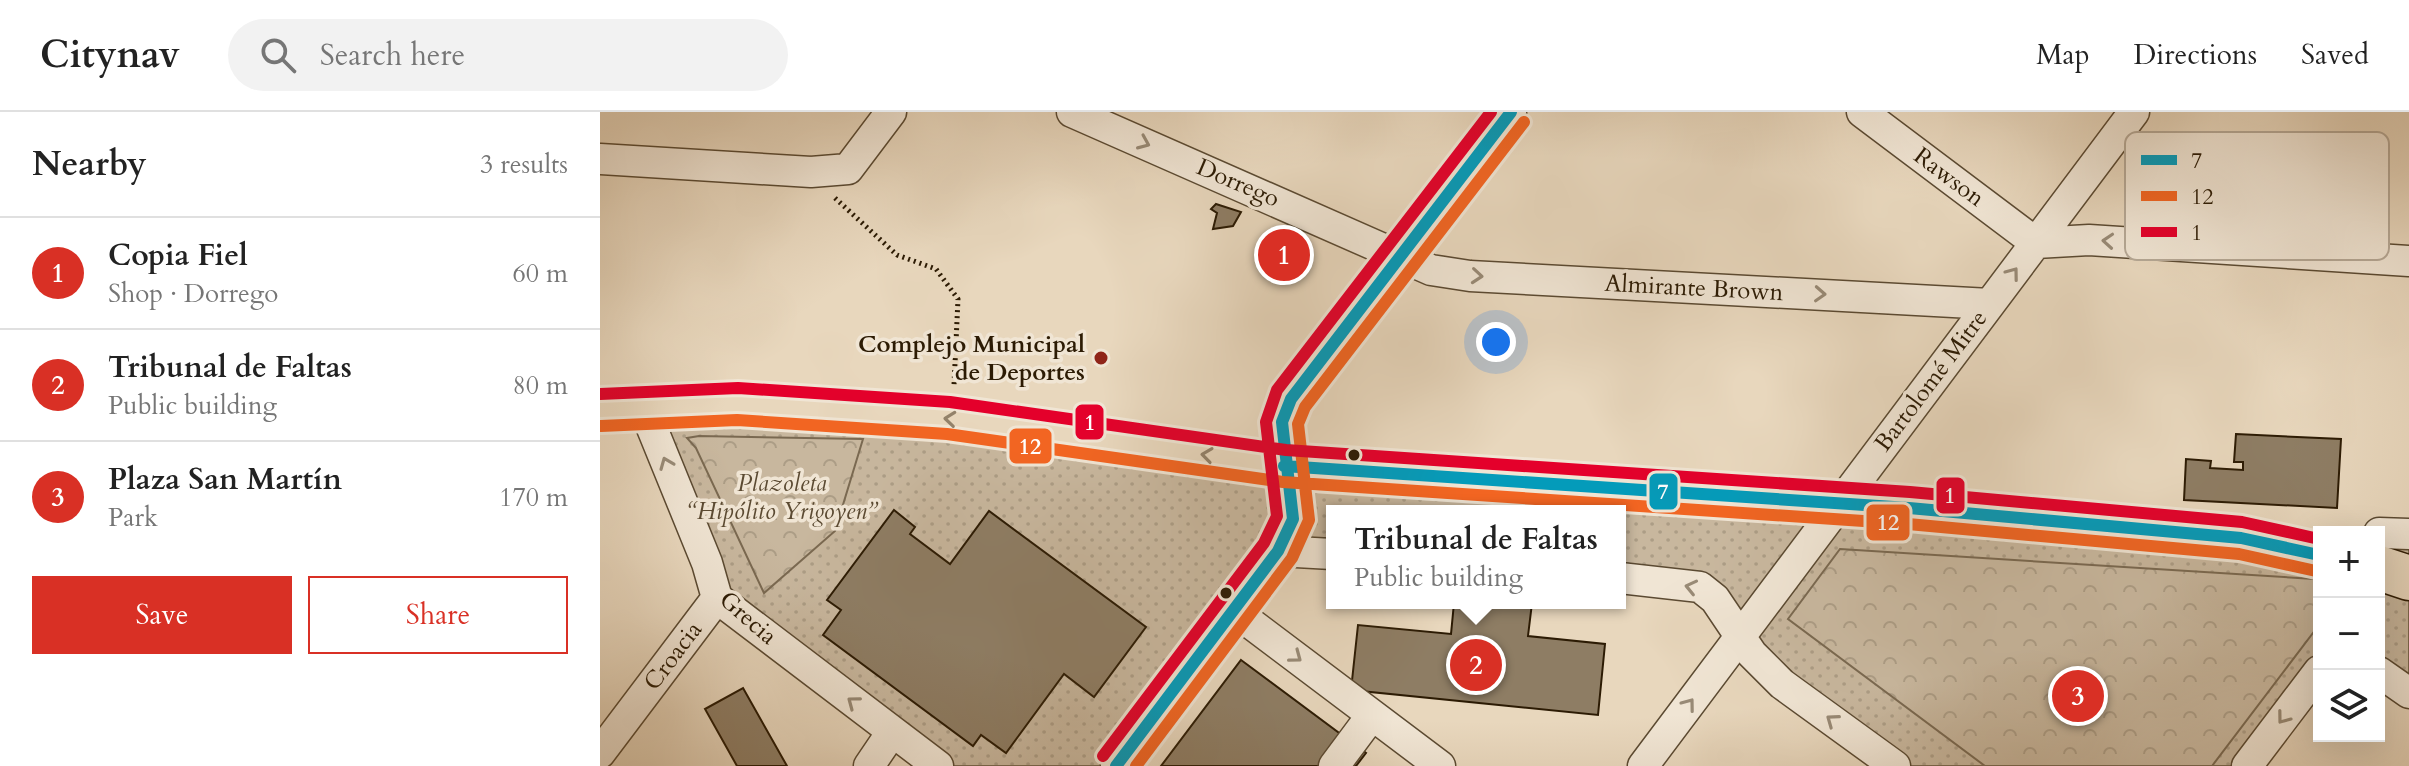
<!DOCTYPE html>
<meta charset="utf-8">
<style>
body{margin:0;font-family:Cardo,serif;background:#f2f2f2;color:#222}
.controls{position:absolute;right:24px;bottom:24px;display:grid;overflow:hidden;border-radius:0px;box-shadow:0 8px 32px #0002}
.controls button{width:72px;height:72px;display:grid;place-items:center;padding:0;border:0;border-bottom:2px solid #e0e0e0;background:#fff;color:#222;font:40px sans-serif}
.you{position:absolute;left:896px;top:230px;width:28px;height:28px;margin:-20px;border:6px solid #fff;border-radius:50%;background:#1a73e8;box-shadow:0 0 0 12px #1a73e833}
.badge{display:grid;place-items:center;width:52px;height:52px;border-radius:50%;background:#d93025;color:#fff;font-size:26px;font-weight:700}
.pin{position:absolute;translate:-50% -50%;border:4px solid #fff;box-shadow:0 2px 8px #0006}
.popup{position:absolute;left:726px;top:393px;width:300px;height:104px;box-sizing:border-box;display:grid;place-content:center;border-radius:0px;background:#fff;filter:drop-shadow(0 2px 6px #0005);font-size:26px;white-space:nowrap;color:#767676}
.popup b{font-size:30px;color:#222}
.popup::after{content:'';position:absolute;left:50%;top:100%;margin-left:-16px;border:16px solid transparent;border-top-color:#fff}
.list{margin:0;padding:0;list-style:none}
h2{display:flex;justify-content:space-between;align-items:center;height:104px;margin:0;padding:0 32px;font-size:34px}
h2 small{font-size:26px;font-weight:400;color:#767676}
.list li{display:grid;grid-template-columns:52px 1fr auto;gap:24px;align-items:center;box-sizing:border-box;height:112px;padding:0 32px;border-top:2px solid #e0e0e0}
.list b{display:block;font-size:30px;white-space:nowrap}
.list p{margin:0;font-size:26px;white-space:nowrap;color:#767676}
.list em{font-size:26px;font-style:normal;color:#767676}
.actions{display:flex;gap:16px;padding:24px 32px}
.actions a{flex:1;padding:18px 0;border:2px solid #d93025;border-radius:0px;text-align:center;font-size:28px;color:#d93025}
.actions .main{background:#d93025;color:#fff}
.icon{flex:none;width:44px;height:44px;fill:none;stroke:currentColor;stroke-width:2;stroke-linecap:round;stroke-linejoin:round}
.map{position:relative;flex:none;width:1809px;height:654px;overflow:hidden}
header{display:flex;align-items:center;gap:48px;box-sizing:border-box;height:112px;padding:0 40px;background:#fff;border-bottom:2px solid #e0e0e0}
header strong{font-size:38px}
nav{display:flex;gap:44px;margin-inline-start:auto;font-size:28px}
.search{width:560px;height:72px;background:#f2f2f2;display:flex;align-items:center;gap:20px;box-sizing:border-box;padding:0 28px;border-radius:44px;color:#767676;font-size:30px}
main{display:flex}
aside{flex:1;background:#fff}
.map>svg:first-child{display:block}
</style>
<header>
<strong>Citynav</strong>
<div class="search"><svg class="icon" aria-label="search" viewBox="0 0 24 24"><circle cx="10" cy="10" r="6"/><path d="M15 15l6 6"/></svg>Search here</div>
<nav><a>Map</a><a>Directions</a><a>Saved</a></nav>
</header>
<main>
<aside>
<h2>Nearby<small>3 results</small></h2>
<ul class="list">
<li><span class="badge">1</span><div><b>Copia Fiel</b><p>Shop · Dorrego</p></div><em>60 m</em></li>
<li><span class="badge">2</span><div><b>Tribunal de Faltas</b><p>Public building</p></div><em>80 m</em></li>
<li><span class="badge">3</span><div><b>Plaza San Martín</b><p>Park</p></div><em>170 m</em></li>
</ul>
<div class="actions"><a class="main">Save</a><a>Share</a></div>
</aside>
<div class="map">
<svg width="1809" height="654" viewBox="0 0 1809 654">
<defs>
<pattern id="grass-dots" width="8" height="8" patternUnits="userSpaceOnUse" patternTransform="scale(2)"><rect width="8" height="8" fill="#c8b79e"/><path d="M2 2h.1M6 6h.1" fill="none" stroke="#ac9d86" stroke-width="1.8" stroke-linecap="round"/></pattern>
<pattern id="forest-crowns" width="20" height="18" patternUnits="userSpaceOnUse" patternTransform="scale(2)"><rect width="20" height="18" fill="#c8b79e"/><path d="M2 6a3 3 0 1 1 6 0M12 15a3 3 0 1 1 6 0" fill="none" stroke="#ac9d86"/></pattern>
</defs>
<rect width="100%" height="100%" fill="#e8d7bd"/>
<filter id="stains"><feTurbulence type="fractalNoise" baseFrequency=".0025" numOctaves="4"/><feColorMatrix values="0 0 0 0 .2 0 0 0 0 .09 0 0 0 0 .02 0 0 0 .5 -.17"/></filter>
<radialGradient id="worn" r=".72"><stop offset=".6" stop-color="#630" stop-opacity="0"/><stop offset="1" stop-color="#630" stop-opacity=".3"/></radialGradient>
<path fill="url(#grass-dots)" stroke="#7a6951" stroke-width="2" d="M 43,294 L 1719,423 L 1719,559 L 1647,654 L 1295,654 L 1182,572 L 1115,487 L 1020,466 L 1020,399 L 732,399 L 732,442 L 678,439 L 516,654 L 338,654 L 117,486 Z
M 1779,421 L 1809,422 L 1809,581 L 1779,560 Z"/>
<path fill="url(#forest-crowns)" stroke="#7a6951" stroke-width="2" d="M 99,324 L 263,327 L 235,419 L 164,481 L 96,336 L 87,326 Z
M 1240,437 L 1714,467 L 1719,472 L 1719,513 L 1612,654 L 1385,654 L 1188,507 Z"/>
<path fill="#8e7d64" stroke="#2c1b04" stroke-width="2" d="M 616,92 L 641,100 L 633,114 L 613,117 L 617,101 L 611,97 Z
M 1636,322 L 1741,327 L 1737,396 L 1584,388 L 1586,347 L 1611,349 L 1610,356 L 1643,358 L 1643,350 L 1634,350 Z
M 294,398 L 315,415 L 310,422 L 350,452 L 389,399 L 546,515 L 494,585 L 464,562 L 406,641 L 381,623 L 373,634 L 223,523 L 241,498 L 227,488 Z
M 854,491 L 932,491 L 928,524 L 1005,532 L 998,603 L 751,578 L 758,513 L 851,522 Z
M 641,548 L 766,641 L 756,654 L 561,654 Z
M 143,576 L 187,654 L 137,654 L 105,597 Z"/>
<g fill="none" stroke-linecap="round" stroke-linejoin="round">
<defs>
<path id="minor" d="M 472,0 L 831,158 L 870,164 L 1390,192
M 1262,0 L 1436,131
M 0,47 L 211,60 L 248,57 L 291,0
M 1436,131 L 1489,128 L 1809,149
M 43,294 L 107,451 L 117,486 L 338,654
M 1779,421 L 1809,422
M 678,439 L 732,442
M 1020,466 L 1100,475 L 1115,487 L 1152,542 L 1182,572 L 1295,654
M 633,498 L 840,654
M 1779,560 L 1809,581
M 0,641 L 117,486
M 269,654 L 292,620
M 516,654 L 678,439 L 693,407 L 682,310 L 691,287 L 911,0
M 734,654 L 772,603
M 1043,654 L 1534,0
M 1647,654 L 1719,559"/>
<path id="highway" d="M 0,298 L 137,292 L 349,306 L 684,354 L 1309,396 L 1641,426 L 1719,443
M 1779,456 L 1809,466"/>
</defs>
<use href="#minor" stroke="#5b4a32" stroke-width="33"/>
<use href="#highway" stroke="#2c1b04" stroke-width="47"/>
<path stroke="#2c1b04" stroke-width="5" stroke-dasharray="2 4" stroke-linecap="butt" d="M 235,86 L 297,143 L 336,157 L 358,187 L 354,273"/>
<use href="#minor" stroke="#f0e5d4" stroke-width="30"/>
<use href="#highway" stroke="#e8d7bd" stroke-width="44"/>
<defs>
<path id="bus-1" d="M 684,354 L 1309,396 L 1641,426 L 1719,443
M 516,654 L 678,439 L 693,407 L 682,310 L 691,287 L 911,0"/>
<path id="bus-2" d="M 1,314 L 137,308 L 347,322 L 683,370 L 1308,412 L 1639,442 L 1716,459
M 536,654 L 692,446 L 709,408 L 698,312 L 705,295 L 924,10"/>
<path id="bus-3" d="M 0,282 L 138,276 L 350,290 L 686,338 L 1310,380 L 1642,410 L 1719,427
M 503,644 L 664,431 L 677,404 L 666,310 L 677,278 L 891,0"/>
</defs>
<use href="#bus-1" stroke="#f0e5d4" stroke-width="18"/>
<use href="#bus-2" stroke="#f0e5d4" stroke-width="18"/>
<use href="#bus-3" stroke="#f0e5d4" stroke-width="18"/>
<use href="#bus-1" stroke="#049bba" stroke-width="12"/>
<use href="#bus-2" stroke="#f26522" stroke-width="12"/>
<use href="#bus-3" stroke="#e4002b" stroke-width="12"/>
</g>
<defs><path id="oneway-chevron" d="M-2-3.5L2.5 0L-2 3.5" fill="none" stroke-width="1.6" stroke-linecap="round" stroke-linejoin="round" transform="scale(2)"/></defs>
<g stroke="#988a76">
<use href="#oneway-chevron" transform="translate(544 31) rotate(23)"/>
<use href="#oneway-chevron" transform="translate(1508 129) rotate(-176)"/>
<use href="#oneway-chevron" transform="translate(1413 161) rotate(-53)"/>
<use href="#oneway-chevron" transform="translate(877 164) rotate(5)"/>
<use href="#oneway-chevron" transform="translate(1220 182) rotate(3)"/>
<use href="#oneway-chevron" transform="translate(66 351) rotate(-112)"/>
<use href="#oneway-chevron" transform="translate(1091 475) rotate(-167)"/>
<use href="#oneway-chevron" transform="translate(696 545) rotate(37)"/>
<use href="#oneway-chevron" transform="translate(253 590) rotate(-143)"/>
<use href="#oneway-chevron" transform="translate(1089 592) rotate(-53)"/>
<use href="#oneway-chevron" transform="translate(1683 606) rotate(127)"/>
<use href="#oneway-chevron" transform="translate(1232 608) rotate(-144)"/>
</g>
<g stroke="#93826a">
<use href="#oneway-chevron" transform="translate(350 307) rotate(-174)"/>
<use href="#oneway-chevron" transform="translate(607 343) rotate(-172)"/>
</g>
<circle fill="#8f2418" stroke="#f0e5d4" stroke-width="3" cx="501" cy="246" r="8"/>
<g fill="#2c1b04" stroke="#f0e5d4" stroke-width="3">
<circle cx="754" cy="343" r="7"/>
<circle cx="626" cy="481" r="7"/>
</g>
<g text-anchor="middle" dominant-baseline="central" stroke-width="7" stroke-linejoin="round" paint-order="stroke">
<g font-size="24" fill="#2c1b04" stroke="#f0e5d4">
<text transform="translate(1349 65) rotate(37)">Rawson</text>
<text transform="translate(638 71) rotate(23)">Dorrego</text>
<text transform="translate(1094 176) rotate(3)">Almirante Brown</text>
<text transform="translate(1331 269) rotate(-53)">Bartolomé Mitre</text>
<text transform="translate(148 506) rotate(41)">Grecia</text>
<text transform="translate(73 544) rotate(-53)">Croacia</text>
</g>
<g font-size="24" font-weight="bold" fill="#2c1b04" stroke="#f0e5d4" text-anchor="end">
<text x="485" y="232">Complejo Municipal<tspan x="485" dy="28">de Deportes</tspan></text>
</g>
<g font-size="24" font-style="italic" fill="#5b4a32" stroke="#f0e5d4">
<text x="182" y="371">Plazoleta<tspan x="182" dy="28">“Hipólito Yrigoyen”</tspan></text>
</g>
</g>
<rect x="1525" y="20" width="264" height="128" rx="12" fill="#f0e5d4" stroke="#b5a896" stroke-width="2"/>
<rect x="1541" y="43" width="36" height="10" fill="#049bba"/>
<rect x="1541" y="79" width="36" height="10" fill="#f26522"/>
<rect x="1541" y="115" width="36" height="10" fill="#e4002b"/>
<g font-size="22" fill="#2c1b04">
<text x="1591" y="56">7</text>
<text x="1591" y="92">12</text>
<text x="1591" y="128">1</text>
</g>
<g stroke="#f0e5d4" stroke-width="3">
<rect x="474" y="291" width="31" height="38" rx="8" fill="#e4002b"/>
<rect x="408" y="315" width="45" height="38" rx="8" fill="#f26522"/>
<rect x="1048" y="360" width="31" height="39" rx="8" fill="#049bba"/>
<rect x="1335" y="364" width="31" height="39" rx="8" fill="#e4002b"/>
<rect x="1265" y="391" width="46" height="39" rx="8" fill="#f26522"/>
</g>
<g font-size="22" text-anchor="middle" font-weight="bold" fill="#fff">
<text x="490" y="318">1</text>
<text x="430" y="342">12</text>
<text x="1063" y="387">7</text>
<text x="1350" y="391">1</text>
<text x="1288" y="418">12</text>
</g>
<rect width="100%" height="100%" filter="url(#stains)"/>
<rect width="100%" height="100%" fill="url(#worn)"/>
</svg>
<div class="controls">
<button>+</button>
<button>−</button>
<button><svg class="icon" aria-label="layers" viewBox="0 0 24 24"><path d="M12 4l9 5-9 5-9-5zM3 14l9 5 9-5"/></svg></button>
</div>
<div class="you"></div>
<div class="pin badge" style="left:684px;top:143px">1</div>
<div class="pin badge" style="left:876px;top:553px">2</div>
<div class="popup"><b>Tribunal de Faltas</b>Public building</div>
<div class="pin badge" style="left:1478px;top:584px">3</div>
</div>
</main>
